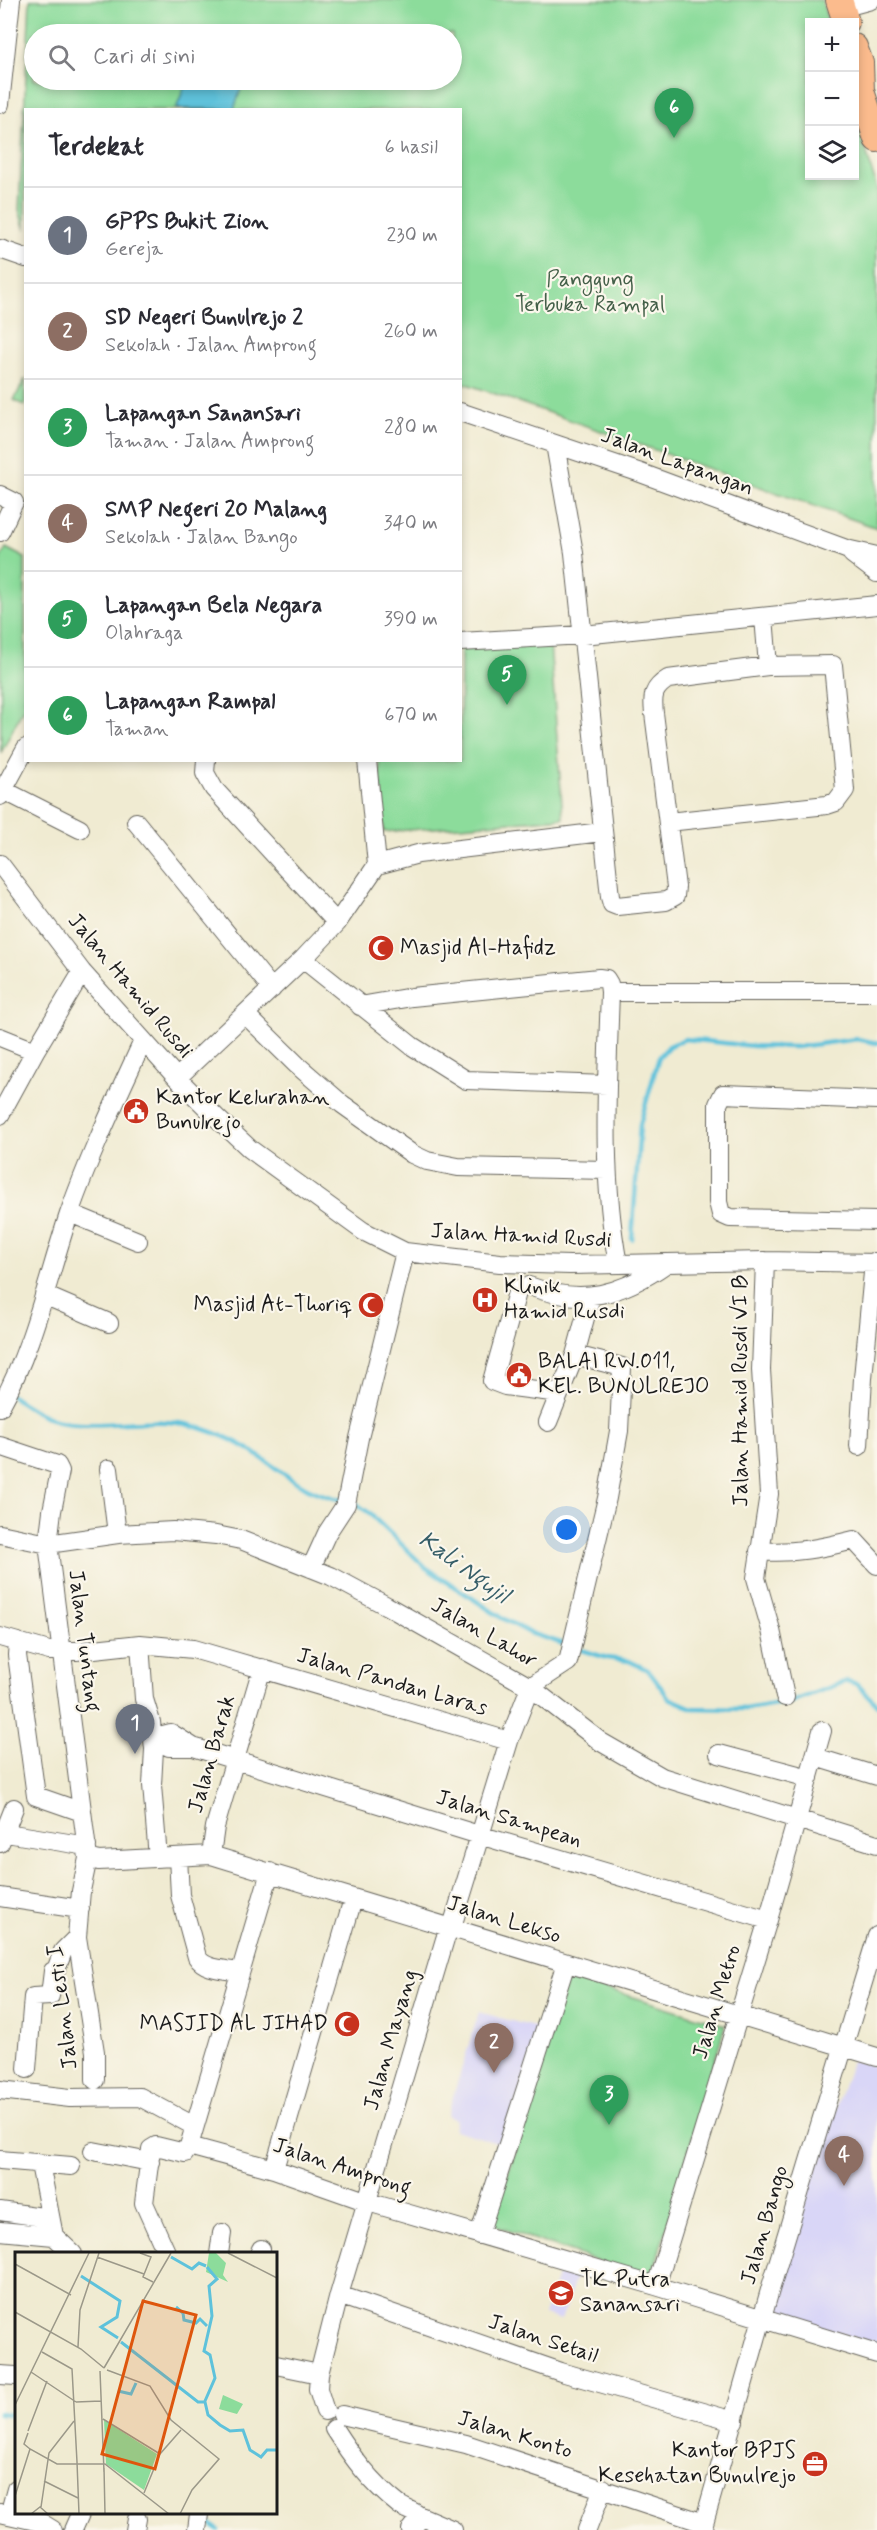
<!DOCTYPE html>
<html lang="id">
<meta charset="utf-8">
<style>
body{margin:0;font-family:Mynerve,sans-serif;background:#f7f7f7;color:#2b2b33}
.controls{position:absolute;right:18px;top:18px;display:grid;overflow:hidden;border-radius:0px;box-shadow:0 3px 9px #0003}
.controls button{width:54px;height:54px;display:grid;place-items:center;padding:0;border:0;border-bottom:2px solid #e1e1e2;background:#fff;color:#2b2b33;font:30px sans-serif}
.you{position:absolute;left:567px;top:1530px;width:21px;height:21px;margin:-15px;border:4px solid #fff;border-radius:50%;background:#1a73e8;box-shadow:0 0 0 9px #1a73e833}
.badge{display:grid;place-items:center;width:39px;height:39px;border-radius:50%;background:#111827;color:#fff;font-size:20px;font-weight:700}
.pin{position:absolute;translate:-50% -50px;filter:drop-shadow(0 2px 3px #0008)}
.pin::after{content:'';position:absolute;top:32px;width:21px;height:18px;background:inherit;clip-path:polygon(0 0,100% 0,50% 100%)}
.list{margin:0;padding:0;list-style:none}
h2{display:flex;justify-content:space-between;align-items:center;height:78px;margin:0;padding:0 24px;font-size:26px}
h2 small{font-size:20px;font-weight:400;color:#7c7c81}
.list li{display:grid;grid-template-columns:39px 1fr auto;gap:18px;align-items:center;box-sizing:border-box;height:96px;padding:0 24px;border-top:2px solid #e1e1e2}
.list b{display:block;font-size:22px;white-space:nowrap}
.list p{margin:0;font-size:20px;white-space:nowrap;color:#7c7c81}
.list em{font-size:20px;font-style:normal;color:#7c7c81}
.icon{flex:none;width:33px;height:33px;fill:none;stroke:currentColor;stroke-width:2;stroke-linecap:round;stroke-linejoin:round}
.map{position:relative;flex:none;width:877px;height:2530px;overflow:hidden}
.search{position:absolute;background:#fff;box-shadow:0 3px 9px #0003;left:24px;top:24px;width:438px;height:66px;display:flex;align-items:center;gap:15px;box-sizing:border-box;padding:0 21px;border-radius:33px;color:#7c7c81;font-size:22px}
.panel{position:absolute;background:#fff;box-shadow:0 3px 9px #0003;left:24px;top:108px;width:438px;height:654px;border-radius:0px}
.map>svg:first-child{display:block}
</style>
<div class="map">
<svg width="877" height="2530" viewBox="0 0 877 2530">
<rect width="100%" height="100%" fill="#fbf7ec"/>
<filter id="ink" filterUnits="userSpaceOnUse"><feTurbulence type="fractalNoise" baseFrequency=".0167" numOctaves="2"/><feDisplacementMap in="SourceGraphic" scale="12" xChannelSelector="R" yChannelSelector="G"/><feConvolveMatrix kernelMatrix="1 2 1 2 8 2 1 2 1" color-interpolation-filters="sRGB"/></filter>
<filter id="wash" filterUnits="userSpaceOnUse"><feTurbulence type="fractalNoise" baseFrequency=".008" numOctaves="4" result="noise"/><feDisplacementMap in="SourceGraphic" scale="24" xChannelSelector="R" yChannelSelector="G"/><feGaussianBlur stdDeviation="1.35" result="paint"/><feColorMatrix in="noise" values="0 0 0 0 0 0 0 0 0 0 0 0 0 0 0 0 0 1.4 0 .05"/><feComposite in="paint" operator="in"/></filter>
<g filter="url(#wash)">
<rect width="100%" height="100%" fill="#f0ebd2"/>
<path fill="#d9d6f7" d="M 479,2012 L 541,2029 L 503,2144 L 454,2130 L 456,2120 L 447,2116 Z
M 852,2060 L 877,2067 L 877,2345 L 777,2317 L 771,2305 Z
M 560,2267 L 578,2272 L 561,2320 L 544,2315 Z"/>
<path fill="#8cdc9b" stroke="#547c5c" stroke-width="1.5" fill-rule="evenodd" d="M 30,0 L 822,0 L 828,22 L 810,22 L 810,176 L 854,176 L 855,112 L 877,189 L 877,528 L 461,382 L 460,110 L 26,110 L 25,230 L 19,210 ZM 34,34 L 452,34 L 452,80 L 34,80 Z
M 25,379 L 25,406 L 14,400 Z
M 6,548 L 25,558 L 25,705 L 1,753 L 0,559 Z
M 550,643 L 563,818 L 384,832 L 379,761 L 460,760 L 461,649 Z
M 568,1977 L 725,2025 L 653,2273 L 644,2277 L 492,2225 Z"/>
<path fill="#5ec2db" stroke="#3d6f7c" stroke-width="1.5" d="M 187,80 L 244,80 L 234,109 L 176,109 Z"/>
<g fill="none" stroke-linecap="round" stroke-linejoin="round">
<path stroke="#5ec2db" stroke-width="4.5" d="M 632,1239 L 640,1124 L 659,1057 L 669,1046 L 685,1039 L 753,1046 L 796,1047 L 857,1039 L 877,1043
M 10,1395 C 26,1406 47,1420 67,1423 C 109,1429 153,1415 194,1426 C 218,1433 240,1442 260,1457 C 291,1478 305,1493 344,1500
M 352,1501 L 368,1512 L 425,1567 L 502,1618 L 530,1633 L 567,1645
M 575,1648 L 607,1658 L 629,1661 L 648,1670 L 669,1698 L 692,1708 L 746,1709 L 793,1701 L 847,1681 L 857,1684 L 877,1705
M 0,2413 L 16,2415
M 206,2517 L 207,2522 L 218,2530"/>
</g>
</g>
<g filter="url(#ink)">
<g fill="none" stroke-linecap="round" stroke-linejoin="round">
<defs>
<path id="minor" d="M 841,8 L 871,0
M 0,104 L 11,0
M 0,249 L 26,258
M 460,412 L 638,472 L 846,549 L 877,556
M 555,444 L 574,553 L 610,897 L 612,904 L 617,906 L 666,901 L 675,896 L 676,887 L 654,713 C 652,696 653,688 668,679 L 768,666 L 764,617
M 0,495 L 14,502 L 0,532
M 852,554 L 877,573
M 460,642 L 583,635 L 877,605
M 206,760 L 205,773 L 214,789 L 337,923
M 367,760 L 377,865
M 3,790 L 80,829
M 0,796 L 26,748
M 136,822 L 272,989
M 668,822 L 827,805 L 836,802 L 845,790 L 833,665 L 768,666
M 0,864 L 82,972 L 177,1078 L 218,1119 L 250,1149 L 363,1231 L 405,1252 L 500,1263 L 570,1265 L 765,1261 L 877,1263
M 303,959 L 412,1046 L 466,1080 L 607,1085
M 610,992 L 877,992
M 360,1006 L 412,997 L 599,978 L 606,979 L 609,984 L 610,992 C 607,1083 601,1175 618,1264
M 246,1015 L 297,1065 L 342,1104 L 412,1154 L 427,1161 L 458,1167 L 607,1170
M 0,1037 L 35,1051
M 177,1078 L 303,959 L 337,923 L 377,865 L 418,854 L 602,832
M 877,1100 L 723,1094 L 718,1104 L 718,1202 L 721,1214 L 730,1218 L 877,1221
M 0,1115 L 35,1051 L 82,972
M 70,1213 L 138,1241
M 765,1261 L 761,1370 L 769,1494 L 756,1578 L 771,1630 L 785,1697
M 529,1286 C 582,1306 621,1295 667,1263
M 518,1289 L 492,1381 L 505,1386 L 559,1393
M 44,1295 L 109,1323
M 0,1407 C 33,1349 48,1277 69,1214 C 90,1154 117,1098 143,1041
M 548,1422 L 575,1355 L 591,1296
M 0,1446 L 57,1465 L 60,1471 L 52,1511 L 48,1544 L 88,1858 L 99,1861 L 211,1855 L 877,2057
M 859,1446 L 863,1378 L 874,1262
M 109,1469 L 117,1534
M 0,1534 L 48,1544 L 118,1534 L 173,1531 L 216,1535 L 241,1540 L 331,1576 L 387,1606 L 530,1687 L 601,1742 L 662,1777 L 877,1844
M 759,1551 C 793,1554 822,1548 854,1540 L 877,1565
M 311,1568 L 327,1533 L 346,1504 L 359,1438 L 405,1252
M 0,1637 L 49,1651 L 76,1651 L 140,1644 L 193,1649 L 509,1741
M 18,1642 L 17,1655 L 36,1796 L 82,1812
M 140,1644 L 144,1699 L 151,1722 L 154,1749 L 152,1785 L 158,1858
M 530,1687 L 568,1662 L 607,1498 L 619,1431 L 622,1367 L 575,1355
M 193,1747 L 171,1733 L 159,1736 L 161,1743 L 169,1747 L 193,1747 L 479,1835 L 768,1920
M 719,1754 L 809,1778
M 815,1757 L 877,1776
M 0,1832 L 87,1846
M 0,1843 L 14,1808
M 211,1855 L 215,1827 L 262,1668
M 178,1857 L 180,1895 L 197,1957 C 205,1970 225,1969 239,1972
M 88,1858 L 81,1891 L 77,1937 L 95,2052 L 95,2080
M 0,1897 L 80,1909
M 27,2069 L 33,1997 L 50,1996 L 53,1971 L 56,1970 L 63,1951 L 77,1937
M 0,2090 L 70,2098 L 140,2097 L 194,2126
M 189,2146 L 274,2169 L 368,2202 L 656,2286 L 877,2354
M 93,2151 L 150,2162
M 0,2160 L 71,2166
M 40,2164 L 54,2236 L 73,2254
M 274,2169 L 353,1899
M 0,2211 L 50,2218
M 0,2231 L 54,2236
M 479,2235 L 566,1963
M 167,2254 L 144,2203 L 151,2149 L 156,2146 L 185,2153 L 189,2146 L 270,1872
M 219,2254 L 222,2233
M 259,2254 L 261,2249
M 656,2286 L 768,1920 L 822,1731
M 339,2295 L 561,2372 L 734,2421
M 276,2365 L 319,2374
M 0,2375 L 16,2376
M 325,2411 L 318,2389 L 319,2374 L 339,2295 L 445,1939 L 454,1920 L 509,1741 L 530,1687
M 342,2415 L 466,2444 L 704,2523
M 334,2429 C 352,2457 371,2483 398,2504 C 404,2509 412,2510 418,2515 L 418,2521 L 411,2530
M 0,2513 L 40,2522 L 53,2530
M 9,2515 L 16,2489
M 418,2515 L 453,2530
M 73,2530 L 80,2514
M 135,2530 L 137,2519
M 197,2530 L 199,2514
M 587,2530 L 603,2488
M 702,2530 L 770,2290 L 877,1936"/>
<path id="highway" d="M 839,0 L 846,22
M 854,47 L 860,63 L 861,91
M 854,79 L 861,91 L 877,139"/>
</defs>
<use href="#minor" stroke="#66645c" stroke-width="20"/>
<use href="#highway" stroke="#66645c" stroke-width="28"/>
<use href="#minor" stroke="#fff" stroke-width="18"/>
<use href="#highway" stroke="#fbbb8d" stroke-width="26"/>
</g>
</g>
<defs>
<symbol id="mosque-disc" viewBox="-11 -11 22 22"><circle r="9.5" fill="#c8321e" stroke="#fbf7ec"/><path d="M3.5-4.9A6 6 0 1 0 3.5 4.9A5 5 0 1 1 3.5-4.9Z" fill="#fff"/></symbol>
<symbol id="civic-disc" viewBox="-11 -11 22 22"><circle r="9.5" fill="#c8321e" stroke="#fbf7ec"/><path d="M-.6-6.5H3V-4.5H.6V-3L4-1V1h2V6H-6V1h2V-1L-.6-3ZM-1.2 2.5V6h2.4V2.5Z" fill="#fff"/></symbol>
<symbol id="hospital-disc" viewBox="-11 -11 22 22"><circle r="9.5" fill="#c8321e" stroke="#fbf7ec"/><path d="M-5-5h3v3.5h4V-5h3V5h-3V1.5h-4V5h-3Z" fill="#fff"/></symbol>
<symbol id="school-disc" viewBox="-11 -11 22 22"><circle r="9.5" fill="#c8321e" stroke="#fbf7ec"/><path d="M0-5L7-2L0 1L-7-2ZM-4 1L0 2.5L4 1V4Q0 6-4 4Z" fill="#fff"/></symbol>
<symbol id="office-disc" viewBox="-11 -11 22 22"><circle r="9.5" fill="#c8321e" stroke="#fbf7ec"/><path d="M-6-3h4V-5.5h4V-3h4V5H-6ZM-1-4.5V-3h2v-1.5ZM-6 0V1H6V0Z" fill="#fff"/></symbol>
</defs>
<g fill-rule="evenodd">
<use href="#mosque-disc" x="366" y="933" width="30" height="30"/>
<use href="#civic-disc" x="121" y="1096" width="30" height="30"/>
<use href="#hospital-disc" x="470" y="1285" width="30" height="30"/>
<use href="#mosque-disc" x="356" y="1290" width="30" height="30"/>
<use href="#civic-disc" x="504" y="1360" width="30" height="30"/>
<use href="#mosque-disc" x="332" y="2009" width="30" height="30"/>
<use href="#school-disc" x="546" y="2278" width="30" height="30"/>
<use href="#office-disc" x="800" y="2449" width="30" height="30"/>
</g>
<g text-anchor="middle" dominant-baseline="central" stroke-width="4.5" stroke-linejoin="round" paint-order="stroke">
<g font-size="22" fill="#435f48" stroke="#fbf7ec">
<text x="590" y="280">Panggung<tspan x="590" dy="25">Terbuka Rampal</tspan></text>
</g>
<g font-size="22" fill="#1c1c1c" stroke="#fbf7ec">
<text transform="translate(677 462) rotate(20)">Jalan Lapangan</text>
<text transform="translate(130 986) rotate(50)">Jalan Hamid Rusdi</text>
<text transform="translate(521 1236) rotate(3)">Jalan Hamid Rusdi</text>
<text transform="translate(741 1391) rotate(-90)">Jalan Hamid Rusdi VI B</text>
<text transform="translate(484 1633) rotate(30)">Jalan Lahor</text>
<text transform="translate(84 1641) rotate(83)">Jalan Tuntang</text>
<text transform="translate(392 1682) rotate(16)">Jalan Pandan Laras</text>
<text transform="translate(212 1754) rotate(-74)">Jalan Barak</text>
<text transform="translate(509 1819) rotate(17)">Jalan Sampean</text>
<text transform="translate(504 1920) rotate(17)">Jalan Lekso</text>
<text transform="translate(717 2002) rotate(-73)">Jalan Metro</text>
<text transform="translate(63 2007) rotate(-97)">Jalan Lesti I</text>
<text transform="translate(391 2040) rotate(-74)">Jalan Mayang</text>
<text transform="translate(342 2167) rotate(18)">Jalan Amprong</text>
<text transform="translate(765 2225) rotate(-74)">Jalan Bango</text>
<text transform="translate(543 2339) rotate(18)">Jalan Setail</text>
<text transform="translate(515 2435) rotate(17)">Jalan Konto</text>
</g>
<g font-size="22" fill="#1c1c1c" stroke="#fbf7ec" text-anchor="start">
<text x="400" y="948">Masjid Al-Hafidz</text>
<text x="156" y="1098">Kantor Kelurahan<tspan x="156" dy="25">Bunulrejo</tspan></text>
<text x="504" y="1287">Klinik<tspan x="504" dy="25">Hamid Rusdi</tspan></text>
<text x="352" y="1305" text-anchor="end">Masjid At-Thoriq</text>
<text x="538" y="1362">BALAI RW.011,<tspan x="538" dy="25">KEL. BUNULREJO</tspan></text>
<text x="328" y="2024" text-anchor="end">MASJID AL JIHAD</text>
<text x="580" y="2280">TK Putra<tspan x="580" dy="25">Sanansari</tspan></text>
<text x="796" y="2451" text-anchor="end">Kantor BPJS<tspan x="796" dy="25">Kesehatan Bunulrejo</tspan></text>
</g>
<g font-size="24" font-style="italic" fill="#365e68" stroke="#fbf7ec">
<text transform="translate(464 1568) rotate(36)">Kali Ngujil</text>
</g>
</g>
<g transform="translate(15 2252)">
<rect width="262" height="262" fill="#f0ebd2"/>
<path d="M 194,1 L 201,1 L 211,11 L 208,23 L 213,30 L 191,20 ZM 208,143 L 228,152 L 222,162 L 204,157 ZM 89,168 L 142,202 L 129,238 L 91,212 Z" fill="#8cdc9b"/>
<path fill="none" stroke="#5ec2db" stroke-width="3" d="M 156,5 L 177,17 L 184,11 L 191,14M 66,24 L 105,49 L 102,65 L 86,75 L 103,86M 161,55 L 168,61 L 169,68 L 181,71 L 185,67 L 192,74M 106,90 L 183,150 L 190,150 L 193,163 L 205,173 L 215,179 L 228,178 L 235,198 L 246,205 L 252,198 L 262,198M 103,139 L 116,142 L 121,131M 190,149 L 200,126 L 195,103 L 189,99 L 197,64 L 194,34 L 202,27 L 192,15"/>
<path fill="none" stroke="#9b9889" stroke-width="1.5" d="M 125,1 L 136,5 L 128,25 L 138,30M 213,1 L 262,26M 82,5 L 129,22M 0,12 L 56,43M 0,60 L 66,97 L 89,116M 63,95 L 65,58 L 84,1M 27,100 L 57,117 L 62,210M 89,116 L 156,1M 92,118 L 135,134 L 156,168 L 204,207 L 177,238 L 165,262M 85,119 L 89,220M 16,120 L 61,150M 61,150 L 86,149M 0,153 L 74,1M 88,167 L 145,202M 13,179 L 32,129M 13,181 L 9,192 L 15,197 L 42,212 L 90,212 L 154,262M 62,210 L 64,262M 89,216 L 90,262M 29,229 L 63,246M 129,241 L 145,202 L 166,178M 0,244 L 15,197M 26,255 L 34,201 L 59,169M 16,262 L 25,255 L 33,262"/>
<path fill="#de560d" fill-opacity="0.15" stroke="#de560d" stroke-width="3" d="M 128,49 L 181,63 L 140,217 L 87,202 Z"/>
<rect width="262" height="262" fill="none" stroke="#1c1c1c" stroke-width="3"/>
</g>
</svg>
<div class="controls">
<button>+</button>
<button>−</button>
<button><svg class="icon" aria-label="layers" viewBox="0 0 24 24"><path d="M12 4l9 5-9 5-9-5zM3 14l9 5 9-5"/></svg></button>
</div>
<div class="you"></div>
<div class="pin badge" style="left:135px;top:1754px;background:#6b7280">1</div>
<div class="pin badge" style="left:494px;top:2073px;background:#8d6e63">2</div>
<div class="pin badge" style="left:609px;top:2125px;background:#2e9e5b">3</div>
<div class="pin badge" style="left:844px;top:2186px;background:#8d6e63">4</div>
<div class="pin badge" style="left:507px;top:705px;background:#2e9e5b">5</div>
<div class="pin badge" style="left:674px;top:138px;background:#2e9e5b">6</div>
<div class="search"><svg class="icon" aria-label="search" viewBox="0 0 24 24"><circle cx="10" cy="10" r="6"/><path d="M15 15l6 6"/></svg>Cari di sini</div>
<section class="panel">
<h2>Terdekat<small>6 hasil</small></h2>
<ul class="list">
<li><span class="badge" style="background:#6b7280">1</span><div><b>GPPS Bukit Zion</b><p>Gereja</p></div><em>230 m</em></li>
<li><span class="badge" style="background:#8d6e63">2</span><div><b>SD Negeri Bunulrejo 2</b><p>Sekolah · Jalan Amprong</p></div><em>260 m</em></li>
<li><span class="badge" style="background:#2e9e5b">3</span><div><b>Lapangan Sanansari</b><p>Taman · Jalan Amprong</p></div><em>280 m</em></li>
<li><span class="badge" style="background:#8d6e63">4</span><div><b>SMP Negeri 20 Malang</b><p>Sekolah · Jalan Bango</p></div><em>340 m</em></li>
<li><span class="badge" style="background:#2e9e5b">5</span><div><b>Lapangan Bela Negara</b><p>Olahraga</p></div><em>390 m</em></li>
<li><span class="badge" style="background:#2e9e5b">6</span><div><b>Lapangan Rampal</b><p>Taman</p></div><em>670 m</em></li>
</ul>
</section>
</div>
